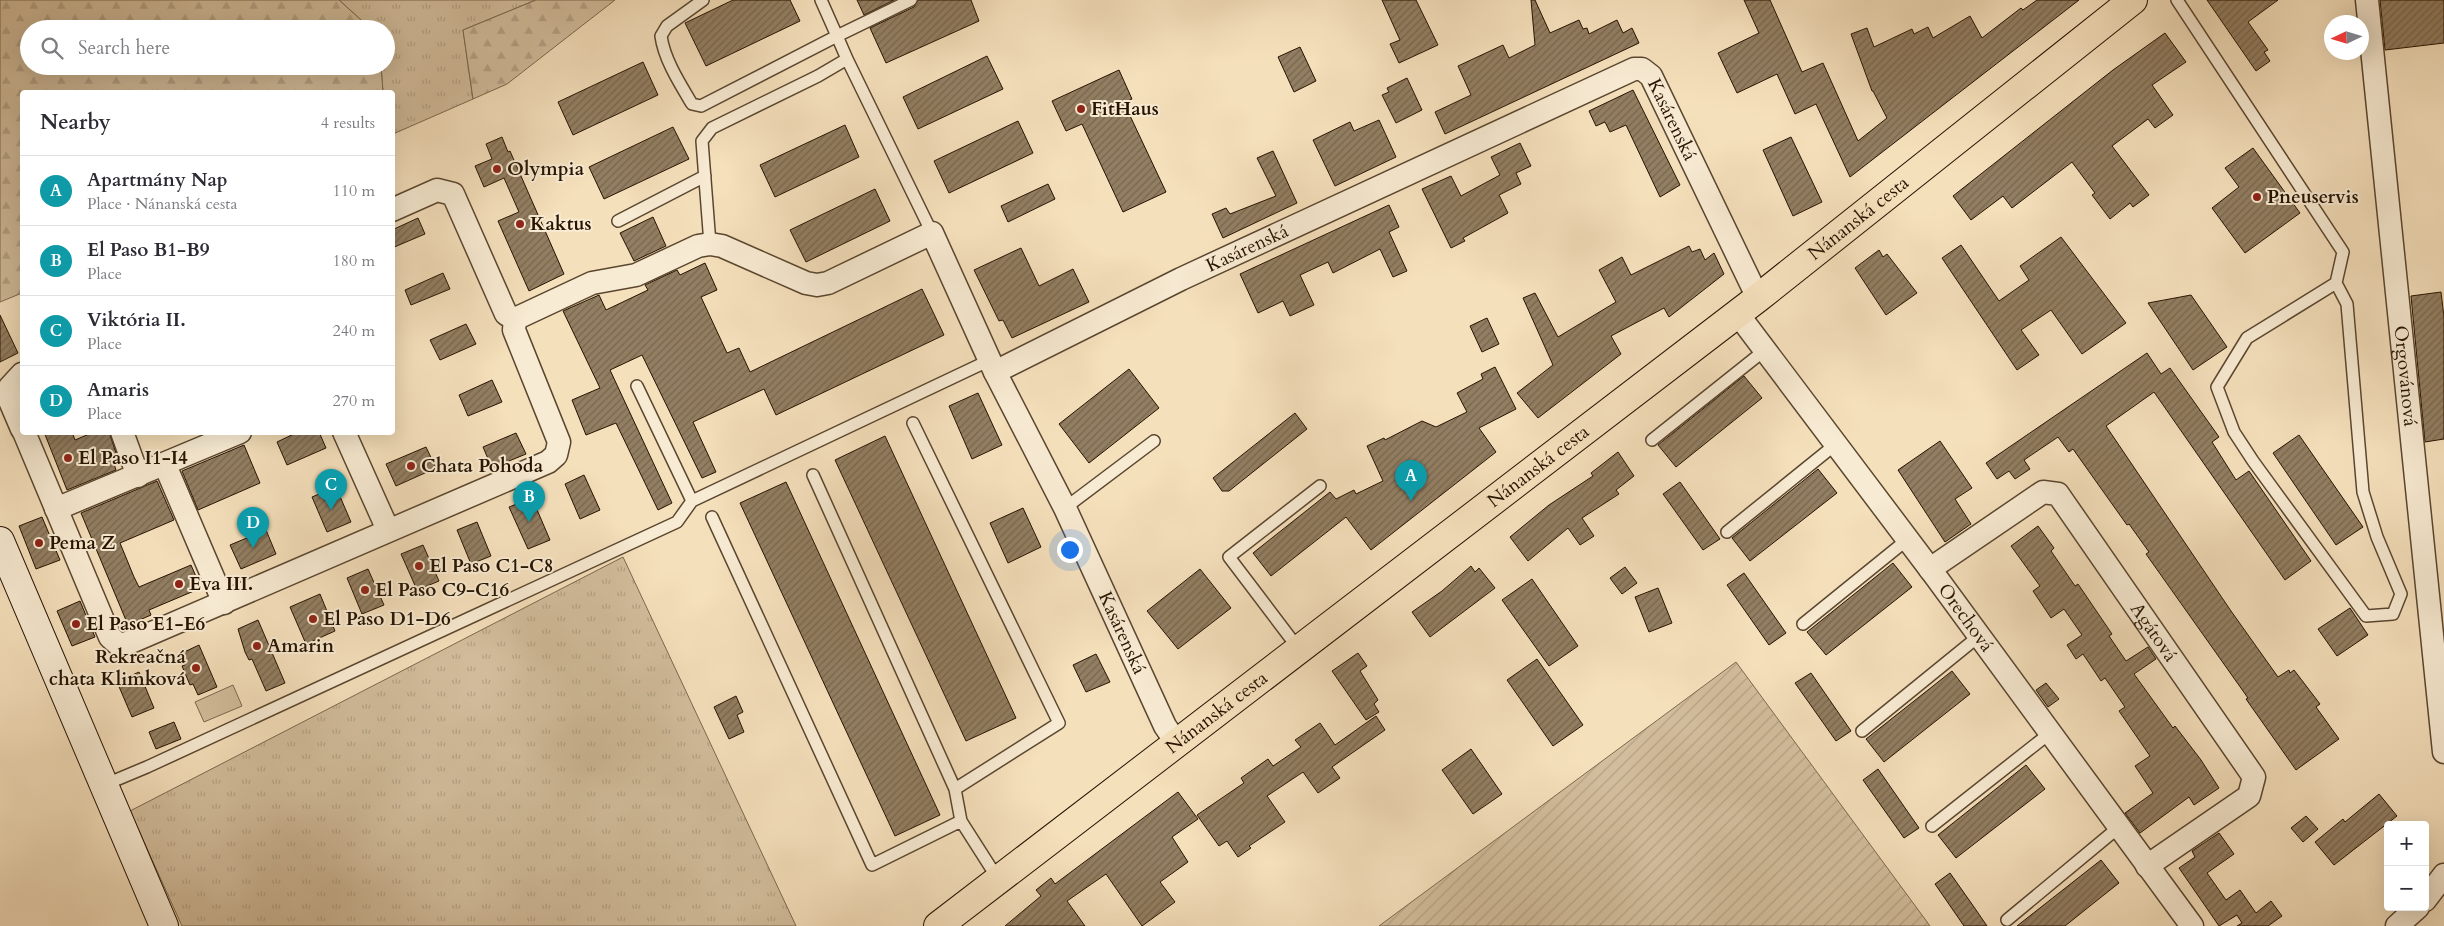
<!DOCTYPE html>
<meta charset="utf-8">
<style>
body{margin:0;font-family:Cardo,serif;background:#f7f7f7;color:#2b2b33}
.controls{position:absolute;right:15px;bottom:15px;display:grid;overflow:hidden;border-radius:5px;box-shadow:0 5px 20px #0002}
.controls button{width:45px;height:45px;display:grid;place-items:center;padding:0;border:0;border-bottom:1px solid #e1e1e2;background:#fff;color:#2b2b33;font:25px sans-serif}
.compass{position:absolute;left:2324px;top:15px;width:45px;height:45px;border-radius:50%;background:#fff;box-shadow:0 5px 20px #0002;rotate:266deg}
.you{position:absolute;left:1069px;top:549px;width:18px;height:18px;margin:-12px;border:4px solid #fff;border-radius:50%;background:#1a73e8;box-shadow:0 0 0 8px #1a73e833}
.badge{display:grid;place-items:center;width:32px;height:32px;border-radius:50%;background:#7c3aed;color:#fff;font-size:16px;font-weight:700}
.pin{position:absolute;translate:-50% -41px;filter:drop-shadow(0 1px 2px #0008)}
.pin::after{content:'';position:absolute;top:26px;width:18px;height:15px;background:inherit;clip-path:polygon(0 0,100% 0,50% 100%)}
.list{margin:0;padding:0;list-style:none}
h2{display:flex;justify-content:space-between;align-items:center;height:65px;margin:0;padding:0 20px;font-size:21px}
h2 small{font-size:16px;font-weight:400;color:#7c7c81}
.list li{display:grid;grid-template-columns:32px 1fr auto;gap:15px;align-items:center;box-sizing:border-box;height:70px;padding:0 20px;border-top:1px solid #e1e1e2}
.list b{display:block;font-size:19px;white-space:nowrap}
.list p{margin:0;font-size:16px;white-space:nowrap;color:#7c7c81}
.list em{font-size:16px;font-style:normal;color:#7c7c81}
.icon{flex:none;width:28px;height:28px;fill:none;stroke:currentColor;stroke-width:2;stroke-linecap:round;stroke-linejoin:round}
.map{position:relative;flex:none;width:2444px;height:926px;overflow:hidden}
.search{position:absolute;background:#fff;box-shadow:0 5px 20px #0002;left:20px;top:20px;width:375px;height:55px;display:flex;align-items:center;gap:12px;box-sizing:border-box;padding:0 18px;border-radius:28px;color:#7c7c81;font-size:19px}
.panel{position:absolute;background:#fff;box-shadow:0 5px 20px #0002;left:20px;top:90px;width:375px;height:345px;border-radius:5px}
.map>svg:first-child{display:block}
</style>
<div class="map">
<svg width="2444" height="926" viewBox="0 0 2444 926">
<defs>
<pattern id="grass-tufts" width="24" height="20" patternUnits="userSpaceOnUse" patternTransform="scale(1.25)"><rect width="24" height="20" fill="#d2bd9c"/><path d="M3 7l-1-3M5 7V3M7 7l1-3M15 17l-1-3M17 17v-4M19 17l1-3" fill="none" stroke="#b4a285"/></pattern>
<pattern id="forest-firs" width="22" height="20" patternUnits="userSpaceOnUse" patternTransform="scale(1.25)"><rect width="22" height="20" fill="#d2bd9c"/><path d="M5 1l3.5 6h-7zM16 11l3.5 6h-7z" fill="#b4a285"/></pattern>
<pattern id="garden-furrows" width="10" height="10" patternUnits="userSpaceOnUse" patternTransform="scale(1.25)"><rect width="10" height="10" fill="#d2bd9c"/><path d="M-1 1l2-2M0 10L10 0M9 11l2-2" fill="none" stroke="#b4a285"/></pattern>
<pattern id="building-hatch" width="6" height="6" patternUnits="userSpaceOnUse" patternTransform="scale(1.25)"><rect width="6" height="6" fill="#927e62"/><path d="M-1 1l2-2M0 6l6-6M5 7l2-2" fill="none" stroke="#77664e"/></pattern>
</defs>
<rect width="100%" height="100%" fill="#f5e0bc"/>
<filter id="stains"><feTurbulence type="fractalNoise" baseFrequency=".004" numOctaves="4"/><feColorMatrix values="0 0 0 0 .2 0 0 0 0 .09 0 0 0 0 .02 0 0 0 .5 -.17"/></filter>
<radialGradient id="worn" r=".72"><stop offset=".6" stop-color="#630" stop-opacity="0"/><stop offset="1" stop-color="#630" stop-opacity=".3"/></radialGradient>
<path fill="url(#grass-tufts)" stroke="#7c684e" d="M 339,0 L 536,0 L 463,30 L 473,99 L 393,134 L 392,92 L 383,92 L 381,66 L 386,66 L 386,29 L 371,29 Z
M 623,557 L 796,926 L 182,926 L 130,811 Z"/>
<path fill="url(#forest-firs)" stroke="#7c684e" d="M 0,0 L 339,0 L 371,29 L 29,29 L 29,66 L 381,66 L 383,92 L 22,92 L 22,293 L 0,302 Z
M 536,0 L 615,0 L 507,84 L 473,99 L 463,30 Z"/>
<path fill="#d2bd9c" stroke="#7c684e" d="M 233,685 L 242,706 L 204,722 L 195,702 Z"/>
<path fill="url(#garden-furrows)" stroke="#7c684e" d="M 1736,662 L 1930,926 L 1379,926 Z"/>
<path fill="url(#building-hatch)" stroke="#261300" d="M 733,0 L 790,0 L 800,21 L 706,66 L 685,23 Z
M 857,0 L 894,0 L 864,15 Z
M 918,0 L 971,0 L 979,21 L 886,63 L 870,28 L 914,7 Z
M 1382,0 L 1416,0 L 1438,45 L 1399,63 L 1390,44 L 1400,40 Z
M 1531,0 L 1535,0 L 1550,33 L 1579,20 L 1583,29 L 1587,28 L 1589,34 L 1617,20 L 1623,33 L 1632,28 L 1639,43 L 1445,134 L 1435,112 L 1471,95 L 1458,66 L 1503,45 L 1509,58 L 1535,45 Z
M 1744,0 L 1770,0 L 1802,72 L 1823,63 L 1858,141 L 1887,118 L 1873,91 L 1872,91 L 1851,34 L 1867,28 L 1874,47 L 1912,29 L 1914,34 L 1928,27 L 1933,38 L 1970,16 L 1982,38 L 2021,8 L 2023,10 L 2037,0 L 2079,0 L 1850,177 L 1816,104 L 1795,114 L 1777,74 L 1737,93 L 1718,53 L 1759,33 Z
M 2207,0 L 2278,0 L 2248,22 L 2268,50 L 2264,52 L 2270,61 L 2256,71 Z
M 2380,0 L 2444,0 L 2444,43 L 2385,50 Z
M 2165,33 L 2186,62 L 2152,85 L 2173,115 L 2155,128 L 2148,119 L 2112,146 L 2149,195 L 2133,207 L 2130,203 L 2110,219 L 2092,195 L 2095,193 L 2072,162 L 2012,208 L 2003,196 L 1971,220 L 1953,196 L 2113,70 Z
M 1300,47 L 1316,81 L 1294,92 L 1278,57 Z
M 987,56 L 1003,89 L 918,129 L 903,97 Z
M 643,62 L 658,95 L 573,135 L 558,102 Z
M 1119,70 L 1132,99 L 1124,103 L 1166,192 L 1123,212 L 1082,124 L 1066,131 L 1052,101 Z
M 1407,78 L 1422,110 L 1396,123 L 1382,95 L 1389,92 L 1387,88 Z
M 1633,90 L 1680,185 L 1660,197 L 1626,125 L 1610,132 L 1605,122 L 1596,126 L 1589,111 Z
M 1379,120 L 1396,157 L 1335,186 L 1313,140 L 1350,122 L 1354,131 Z
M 1018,121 L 1033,153 L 949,193 L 934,161 Z
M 845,125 L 859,157 L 775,197 L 760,165 Z
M 673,127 L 689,159 L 604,199 L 589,167 Z
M 502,137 L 508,152 L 510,151 L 564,274 L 529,291 L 498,221 L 519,212 L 504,178 L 484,187 L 475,166 L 492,159 L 486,144 Z
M 1791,137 L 1822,202 L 1793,216 L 1763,150 Z
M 1520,143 L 1531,166 L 1516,173 L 1521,184 L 1499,195 L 1508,213 L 1463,238 L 1465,241 L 1451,248 L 1422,189 L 1451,176 L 1461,196 L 1500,175 L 1491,157 Z
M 2253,148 L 2300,213 L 2245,253 L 2212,208 L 2239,187 L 2225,168 Z
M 1273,151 L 1297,203 L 1223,238 L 1212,214 L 1226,208 L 1230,214 L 1276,196 L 1257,158 Z
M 1048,184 L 1055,199 L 1008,222 L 1001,206 Z
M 875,189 L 890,221 L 806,262 L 790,230 Z
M 1389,205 L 1399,227 L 1389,232 L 1407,271 L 1393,277 L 1380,249 L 1333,273 L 1328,262 L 1300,275 L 1314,305 L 1290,316 L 1283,301 L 1258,313 L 1240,274 Z
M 653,217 L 666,246 L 634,261 L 620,233 Z
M 418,218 L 425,234 L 392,248 L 392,230 Z
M 2061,237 L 2126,323 L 2082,354 L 2051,310 L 2021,330 L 2039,355 L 2017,370 L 1942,258 L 1961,245 L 1999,301 L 2029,280 L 2020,266 Z
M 1689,246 L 1692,252 L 1700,249 L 1705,260 L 1714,253 L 1724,274 L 1669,317 L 1664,308 L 1611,336 L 1621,354 L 1538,418 L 1517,393 L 1553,365 L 1523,298 L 1535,293 L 1558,337 L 1616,302 L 1599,270 L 1622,257 L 1631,275 Z
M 1021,248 L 1039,286 L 1073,269 L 1089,302 L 1012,338 L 1003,320 L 999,321 L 974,270 Z
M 1879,250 L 1883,257 L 1887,254 L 1917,293 L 1886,315 L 1855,268 Z
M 705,263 L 717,290 L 701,297 L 727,353 L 739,348 L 750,372 L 922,289 L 944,335 L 776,415 L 764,389 L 693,422 L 716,472 L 702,478 L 642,355 L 610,370 L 672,503 L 658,510 L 616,423 L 586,435 L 572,400 L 600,388 L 563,311 L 599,295 L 606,310 L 648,290 L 645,285 L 677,270 L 680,275 Z
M 443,273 L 450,289 L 411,305 L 405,290 Z
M 2441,292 L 2444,317 L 2444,439 L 2425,442 L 2411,296 Z
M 2191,295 L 2227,347 L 2193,370 L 2148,303 Z
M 0,315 L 18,353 L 0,362 Z
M 1487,318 L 1499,344 L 1482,352 L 1470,326 Z
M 466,324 L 476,344 L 440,360 L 430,340 Z
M 2147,353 L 2161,374 L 2170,368 L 2219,437 L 2212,442 L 2236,480 L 2249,471 L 2311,561 L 2285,580 L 2154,392 L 2106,426 L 2231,611 L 2278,677 L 2289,670 L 2290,673 L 2294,670 L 2320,704 L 2316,707 L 2339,739 L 2296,770 L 2246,699 L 2248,698 L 2146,554 L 2149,552 L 2129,524 L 2127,525 L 2073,449 L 2069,452 L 2058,437 L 2024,460 L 2030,469 L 2015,479 L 2009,471 L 1997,479 L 1986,463 Z
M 1495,367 L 1516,409 L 1479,428 L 1496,452 L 1371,550 L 1346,517 L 1271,576 L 1253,553 L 1330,492 L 1336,499 L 1354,490 L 1356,494 L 1383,481 L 1367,446 L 1384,438 L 1385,440 L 1422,421 L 1436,427 L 1467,412 L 1457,393 L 1483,379 L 1481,374 Z
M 1129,369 L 1159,408 L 1089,463 L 1059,424 Z
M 1744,376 L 1762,398 L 1676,467 L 1658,445 Z
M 492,380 L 502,402 L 468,416 L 459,395 Z
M 978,393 L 1002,445 L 972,459 L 949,406 Z
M 1295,413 L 1307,429 L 1229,491 L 1222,491 L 1213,478 Z
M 44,432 L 72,432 L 75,440 L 94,432 L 109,432 L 119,462 L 114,464 L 116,470 L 67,490 Z
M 298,432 L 319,432 L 326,448 L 287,465 L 277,442 Z
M 516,433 L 526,454 L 492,468 L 483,447 Z
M 2299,435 L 2363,527 L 2336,545 L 2273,453 Z
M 885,436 L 1016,718 L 966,741 L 835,460 Z
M 1940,441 L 1972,488 L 1955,499 L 1971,524 L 1945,542 L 1898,470 Z
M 244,445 L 260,483 L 198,510 L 182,471 Z
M 426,447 L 436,468 L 396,486 L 386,464 Z
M 1618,452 L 1634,476 L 1616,490 L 1619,494 L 1582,518 L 1594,536 L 1580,545 L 1568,528 L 1528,561 L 1510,537 L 1549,505 L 1593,476 L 1591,473 Z
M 1818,469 L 1837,493 L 1750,561 L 1732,538 Z
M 584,475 L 600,510 L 580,519 L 565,484 Z
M 157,481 L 174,520 L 120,543 L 134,577 L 139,587 L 191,565 L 201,588 L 149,610 L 151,615 L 128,625 L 81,513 Z
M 786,482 L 940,815 L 895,836 L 740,503 Z
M 1680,482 L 1720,539 L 1703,550 L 1663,494 Z
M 336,487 L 351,522 L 327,532 L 312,497 Z
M 532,498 L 550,540 L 528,549 L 509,507 Z
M 1023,508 L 1041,547 L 1008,563 L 990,523 Z
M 42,517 L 60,560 L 36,569 L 19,526 Z
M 477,522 L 491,556 L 471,564 L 457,530 Z
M 2038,526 L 2054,548 L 2051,551 L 2075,586 L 2078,584 L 2112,634 L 2109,636 L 2126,661 L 2148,647 L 2156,659 L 2134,674 L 2173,728 L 2175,726 L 2201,760 L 2219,788 L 2194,805 L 2189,797 L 2140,833 L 2125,813 L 2153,793 L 2135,766 L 2150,756 L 2119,711 L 2125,707 L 2105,678 L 2101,681 L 2083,654 L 2076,659 L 2067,645 L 2082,635 L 2064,609 L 2051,618 L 2033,591 L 2040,586 L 2011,546 Z
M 266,530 L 276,554 L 241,569 L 230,545 Z
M 423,545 L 439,581 L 417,590 L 401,554 Z
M 1893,563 L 1912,587 L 1826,655 L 1807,632 Z
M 1471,566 L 1475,572 L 1479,568 L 1495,588 L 1430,637 L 1412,612 L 1442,591 Z
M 1625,567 L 1637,583 L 1622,594 L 1610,578 Z
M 368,569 L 384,605 L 362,614 L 347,578 Z
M 1200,569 L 1231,608 L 1178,649 L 1147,611 Z
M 1744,573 L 1786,633 L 1769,645 L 1727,585 Z
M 1532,579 L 1578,646 L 1549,666 L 1502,600 Z
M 1658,588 L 1672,623 L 1649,632 L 1635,597 Z
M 320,594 L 335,631 L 306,644 L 290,607 Z
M 80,601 L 95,637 L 72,646 L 57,611 Z
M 2350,608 L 2368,635 L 2337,656 L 2318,629 Z
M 258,620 L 285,683 L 266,691 L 252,659 L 249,660 L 245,652 L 238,629 Z
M 199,645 L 217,687 L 198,695 L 193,684 L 190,685 L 182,666 L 185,665 L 180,654 Z
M 1358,653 L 1367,666 L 1360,671 L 1378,700 L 1374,704 L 1379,712 L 1366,720 L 1332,671 Z
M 1096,654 L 1110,682 L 1086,692 L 1073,665 Z
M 1537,659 L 1583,725 L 1553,746 L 1507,680 Z
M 1952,671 L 1970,694 L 1884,762 L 1866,739 Z
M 139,672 L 154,708 L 132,717 L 117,682 Z
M 1811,673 L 1851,731 L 1836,741 L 1795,683 Z
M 2046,683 L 2059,699 L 2048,707 L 2036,690 Z
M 736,696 L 743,712 L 737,715 L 744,732 L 729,739 L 714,707 Z
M 1376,716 L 1385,730 L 1332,767 L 1340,778 L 1318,793 L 1303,772 L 1267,796 L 1285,822 L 1249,846 L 1251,848 L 1238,857 L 1227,841 L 1219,846 L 1197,815 L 1244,783 L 1241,778 L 1268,759 L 1273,766 L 1301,747 L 1295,740 L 1320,723 L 1335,745 Z
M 174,722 L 181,739 L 156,749 L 149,732 Z
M 1471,749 L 1502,794 L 1473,814 L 1442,770 Z
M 2026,765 L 2045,789 L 1956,858 L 1938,835 Z
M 1878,769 L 1919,828 L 1904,838 L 1863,780 Z
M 1178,792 L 1198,819 L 1172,837 L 1188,862 L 1160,882 L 1175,902 L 1142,926 L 1106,874 L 1067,901 L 1085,926 L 1005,926 L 1041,896 L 1036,890 L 1051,878 L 1055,884 Z
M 2379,794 L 2397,816 L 2334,865 L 2315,842 L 2343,819 L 2345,822 Z
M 2306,816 L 2318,829 L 2303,842 L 2291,828 Z
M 2219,833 L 2234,854 L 2207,873 L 2226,900 L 2240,890 L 2256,913 L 2271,901 L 2282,916 L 2268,926 L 2237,926 L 2242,923 L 2237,915 L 2219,926 L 2179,868 L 2195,857 L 2192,851 Z
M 2101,860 L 2119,883 L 2100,898 L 2065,926 L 2017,926 Z
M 1950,873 L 1974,907 L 1987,926 L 1964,926 L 1935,884 Z"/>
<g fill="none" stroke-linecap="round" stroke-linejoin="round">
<defs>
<path id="lane" d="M 703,0 L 667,26 L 661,36 C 664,59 680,84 692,104 L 701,106 L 837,36 L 821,0
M 2177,0 L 2343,252 L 2336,283 L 2347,304 L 2363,492 L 2377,537 L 2401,594 L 2393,614 L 2366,616 L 2253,461 L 2234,432 L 2217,387 L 2247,338 L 2336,283
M 847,59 L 932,233
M 618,221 L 705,176
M 710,244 L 702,141 L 712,128 L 818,76 L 847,59 L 837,36 L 911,0
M 637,386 L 692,501
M 913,423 L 1059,723 L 955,789
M 1652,440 L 1765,350
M 813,475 L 955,789 L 961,821 L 998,879
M 1065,508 L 1154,441
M 712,517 L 872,865 L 961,821
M 1727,532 L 1836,444
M 1803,624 L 1908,539
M 1298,648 L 1229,557 L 1320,486
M 1862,731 L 1979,636
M 104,785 L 147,767 L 677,522 L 692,501 L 990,360
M 1932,826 L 2050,733
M 2007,920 L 2119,827"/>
<g id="street">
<path id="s1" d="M 2367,0 L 2444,752"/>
<path d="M 392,210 L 437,190 L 453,194 L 506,314 L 515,319"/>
<path id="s2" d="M 1737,313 L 1936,577 L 2192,926"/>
<path id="s3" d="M 515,319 L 592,283 L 636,275 L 698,246 L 710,244 L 722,246 L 806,283 L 817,285 L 828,283 L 932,233 L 995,372 L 1065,508 L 1165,726 L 1176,742"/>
<path id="s4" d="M 995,372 L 1181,279 L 1634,69 L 1642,69 L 1651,76 L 1758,298"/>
<path d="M 22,374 L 10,387 L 10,401 L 22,429"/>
<path d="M 24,432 L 110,637 L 119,645 L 131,642 L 548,462 L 556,455 L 559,442 L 514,330 L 515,319"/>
<path d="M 122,432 L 138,476"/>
<path d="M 344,432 L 388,530"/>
<path d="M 165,465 L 224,603"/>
<path d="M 56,509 L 240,432"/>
<path id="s5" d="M 1930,569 L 2043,492 L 2058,494 L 2254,777 L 2249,796 L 2147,866"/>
<path d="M 2425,900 L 2444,875"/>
<path d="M 2397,926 L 2418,907"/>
</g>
<path id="secondary" d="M 0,541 L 164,926"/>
<g id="primary">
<path id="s6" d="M 938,926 L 1758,298 L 2133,0"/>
</g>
</defs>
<use href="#lane" stroke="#5a462f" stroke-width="14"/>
<use href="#street" stroke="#5a462f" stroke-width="25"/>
<use href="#secondary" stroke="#261300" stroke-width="30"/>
<use href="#primary" stroke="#261300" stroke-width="30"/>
<use href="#lane" stroke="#f8ebd3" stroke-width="11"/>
<use href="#street" stroke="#f8ebd3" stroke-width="22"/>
<use href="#secondary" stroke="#f8ebd3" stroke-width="28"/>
<use href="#primary" stroke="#f5e0bc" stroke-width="28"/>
</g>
<g fill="#8f2418" stroke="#f8ebd3" stroke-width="2">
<circle cx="1081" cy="109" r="5"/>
<circle cx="497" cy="169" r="5"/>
<circle cx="2257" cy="197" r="5"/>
<circle cx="520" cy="224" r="5"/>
<circle cx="68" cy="458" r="5"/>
<circle cx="411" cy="466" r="5"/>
<circle cx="39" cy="543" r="5"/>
<circle cx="419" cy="566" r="5"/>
<circle cx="179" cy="584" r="5"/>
<circle cx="365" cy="590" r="5"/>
<circle cx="313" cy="619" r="5"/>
<circle cx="76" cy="624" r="5"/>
<circle cx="257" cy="646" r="5"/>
<circle cx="196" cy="668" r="5"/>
</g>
<g text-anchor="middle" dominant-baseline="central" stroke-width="4" stroke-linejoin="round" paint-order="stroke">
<g font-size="19" font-weight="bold" fill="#261300" stroke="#f8ebd3" text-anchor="start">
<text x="1091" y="109">FitHaus</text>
<text x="507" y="169">Olympia</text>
<text x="2267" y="197">Pneuservis</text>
<text x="530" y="224">Kaktus</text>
<text x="78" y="458">El Paso I1-I4</text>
<text x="421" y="466">Chata Pohoda</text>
<text x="49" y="543">Pema Z</text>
<text x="429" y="566">El Paso C1-C8</text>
<text x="189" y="584">Eva III.</text>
<text x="375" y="590">El Paso C9-C16</text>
<text x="323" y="619">El Paso D1-D6</text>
<text x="86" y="624">El Paso E1-E6</text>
<text x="267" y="646">Amarin</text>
<text x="186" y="657" text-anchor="end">Rekreačná<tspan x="186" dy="22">chata Klimková</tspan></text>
</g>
<g font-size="19" fill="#261300" stroke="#f8ebd3">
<text stroke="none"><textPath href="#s4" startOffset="775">Kasárenská</textPath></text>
<text stroke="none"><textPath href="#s6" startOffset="1161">Nánanská cesta</textPath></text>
<text stroke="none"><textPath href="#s4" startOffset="281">Kasárenská</textPath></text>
<text stroke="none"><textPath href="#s1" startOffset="378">Orgovánová</textPath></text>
<text stroke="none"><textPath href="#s6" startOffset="756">Nánanská cesta</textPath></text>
<text stroke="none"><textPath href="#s2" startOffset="381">Orechová</textPath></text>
<text stroke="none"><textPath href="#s3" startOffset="895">Kasárenská</textPath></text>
<text stroke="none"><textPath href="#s5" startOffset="320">Agátová</textPath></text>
<text stroke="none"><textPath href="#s6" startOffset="351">Nánanská cesta</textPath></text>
</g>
</g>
<rect width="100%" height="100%" filter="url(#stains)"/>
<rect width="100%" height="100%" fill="url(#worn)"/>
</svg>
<div class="controls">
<button>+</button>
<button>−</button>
</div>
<svg class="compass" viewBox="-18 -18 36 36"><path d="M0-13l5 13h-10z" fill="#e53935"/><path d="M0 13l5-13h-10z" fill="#7c7c81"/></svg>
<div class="you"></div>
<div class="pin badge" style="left:1411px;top:501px;background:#0f9aa8">A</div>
<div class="pin badge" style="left:529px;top:522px;background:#0f9aa8">B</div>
<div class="pin badge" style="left:331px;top:510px;background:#0f9aa8">C</div>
<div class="pin badge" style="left:253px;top:548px;background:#0f9aa8">D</div>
<div class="search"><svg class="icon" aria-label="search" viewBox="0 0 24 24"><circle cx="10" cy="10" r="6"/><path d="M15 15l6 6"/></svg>Search here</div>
<section class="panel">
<h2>Nearby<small>4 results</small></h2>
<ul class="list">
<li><span class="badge" style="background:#0f9aa8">A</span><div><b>Apartmány Nap</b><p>Place · Nánanská cesta</p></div><em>110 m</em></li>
<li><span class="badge" style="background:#0f9aa8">B</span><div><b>El Paso B1-B9</b><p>Place</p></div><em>180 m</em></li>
<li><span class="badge" style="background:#0f9aa8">C</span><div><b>Viktória II.</b><p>Place</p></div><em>240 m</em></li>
<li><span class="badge" style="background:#0f9aa8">D</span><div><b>Amaris</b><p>Place</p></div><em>270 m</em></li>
</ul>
</section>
</div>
